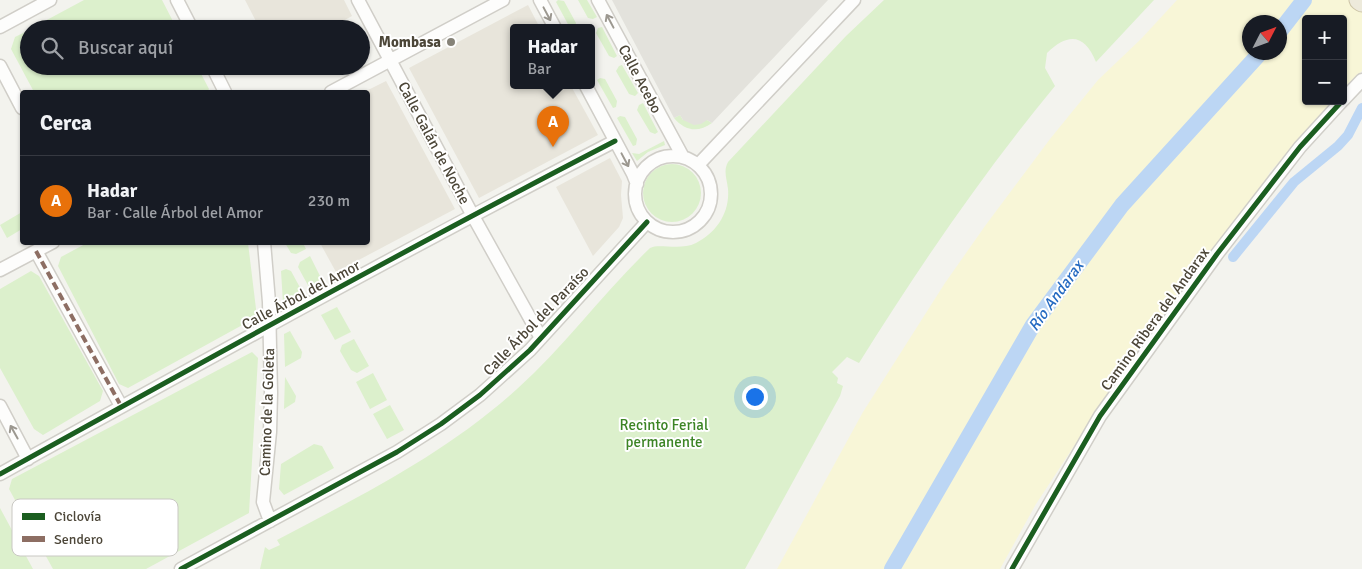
<!DOCTYPE html>
<html lang="es">
<meta charset="utf-8">
<style>
body{margin:0;font-family:Signika,sans-serif;background:#242831;color:#f1f3f6}
.controls{position:absolute;right:15px;top:15px;display:grid;overflow:hidden;border-radius:5px;box-shadow:0 1px 4px #0004}
.controls button{width:45px;height:45px;display:grid;place-items:center;padding:0;border:0;border-bottom:1px solid #363941;background:#171b24;color:#f1f3f6;font:25px sans-serif}
.compass{position:absolute;left:1242px;top:15px;width:45px;height:45px;border-radius:50%;background:#171b24;box-shadow:0 1px 4px #0004;rotate:48deg}
.you{position:absolute;left:754px;top:396px;width:18px;height:18px;margin:-12px;border:4px solid #fff;border-radius:50%;background:#1a73e8;box-shadow:0 0 0 8px #1a73e833}
.badge{display:grid;place-items:center;width:32px;height:32px;border-radius:50%;background:#ea580c;color:#fff;font-size:16px;font-weight:700}
.pin{position:absolute;translate:-50% -41px;filter:drop-shadow(0 1px 2px #0008)}
.pin::after{content:'';position:absolute;top:26px;width:18px;height:15px;background:inherit;clip-path:polygon(0 0,100% 0,50% 100%)}
.popup{position:absolute;left:510px;top:24px;width:85px;height:65px;box-sizing:border-box;display:grid;place-content:center;border-radius:5px;background:#171b24;filter:drop-shadow(0 1px 4px #0005);font-size:16px;white-space:nowrap;color:#9ea1a6}
.popup b{font-size:19px;color:#f1f3f6}
.popup::after{content:'';position:absolute;left:50%;top:100%;margin-left:-10px;border:10px solid transparent;border-top-color:#171b24}
.list{margin:0;padding:0;list-style:none}
h2{display:flex;justify-content:space-between;align-items:center;height:65px;margin:0;padding:0 20px;font-size:21px}
h2 small{font-size:16px;font-weight:400;color:#9ea1a6}
.list li{display:grid;grid-template-columns:32px 1fr auto;gap:15px;align-items:center;box-sizing:border-box;height:90px;padding:0 20px;border-top:1px solid #363941}
.list b{display:block;font-size:19px;white-space:nowrap}
.list p{margin:0;font-size:16px;white-space:nowrap;color:#9ea1a6}
.list em{font-size:16px;font-style:normal;color:#9ea1a6}
.icon{flex:none;width:28px;height:28px;fill:none;stroke:currentColor;stroke-width:2;stroke-linecap:round;stroke-linejoin:round}
.map{position:relative;flex:none;width:1362px;height:569px;overflow:hidden}
.search{position:absolute;background:#171b24;box-shadow:0 1px 4px #0004;left:20px;top:20px;width:350px;height:55px;display:flex;align-items:center;gap:12px;box-sizing:border-box;padding:0 18px;border-radius:28px;color:#9ea1a6;font-size:19px}
.panel{position:absolute;background:#171b24;box-shadow:0 1px 4px #0004;left:20px;top:90px;width:350px;height:155px;border-radius:5px}
.map>svg:first-child{display:block}
</style>
<div class="map">
<svg width="1362" height="569" viewBox="0 0 1362 569">
<rect width="100%" height="100%" fill="#f3f3ee"/>
<path fill="#e8e5db" d="M 245,0 L 344,0 L 352,16 L 329,29 L 260,29 Z
M 528,5 L 540,28 L 514,28 L 514,86 L 571,86 L 598,135 L 479,198 L 409,68 Z
M 386,81 L 455,209 L 336,272 L 320,243 L 368,242 L 368,92 L 364,92 Z
M 610,158 L 622,181 L 621,195 L 623,218 L 619,227 L 593,256 L 556,187 Z"/>
<path fill="#dcf0cc" d="M 84,0 L 162,0 L 177,29 L 30,29 Z
M 558,0 L 564,1 L 576,23 L 575,28 L 570,28 L 556,2 Z
M 578,0 L 587,0 L 597,17 L 593,19 L 588,18 Z
M 884,0 L 1154,0 L 1096,62 C 1085,34 1068,32 1047,53 L 1045,68 L 1055,86 C 983,173 919,267 859,363 L 847,357 L 832,372 L 838,378 L 837,383 L 843,386 L 840,396 L 745,569 L 260,569 L 265,547 L 269,550 L 280,545 L 277,540 C 362,495 445,454 517,389 C 565,346 603,293 650,248 C 659,243 680,251 696,243 C 716,233 730,213 728,189 C 727,179 723,171 728,162 L 846,36 Z
M 602,27 L 617,56 L 614,58 L 609,56 L 596,33 L 598,28 Z
M 29,30 L 29,66 L 197,66 L 209,89 L 207,92 L 34,92 L 11,49 L 15,37 Z
M 622,65 L 638,93 L 635,96 L 629,94 L 616,71 L 619,66 Z
M 600,78 L 605,79 L 617,101 L 616,107 L 613,108 L 597,80 Z
M 643,103 L 658,132 L 655,134 L 650,132 L 637,110 L 639,105 Z
M 680,115 L 683,120 L 707,120 L 712,123 C 698,133 685,131 674,118 Z
M 620,116 L 625,117 L 637,139 L 636,145 L 633,146 L 617,118 Z
M 664,141 L 665,145 L 648,152 L 637,161 L 632,153 L 639,154 Z
M643 193a29 29 0 1 1 58 0a29 29 0 1 1-58 0Z
M 22,212 L 22,229 L 7,238 L 0,225 Z
M 87,243 L 248,243 L 257,317 L 128,388 L 119,384 L 58,266 L 61,257 Z
M 285,243 L 303,243 L 306,249 L 296,254 L 291,253 Z
M 310,256 L 323,282 L 310,289 L 298,267 L 300,262 Z
M 286,269 L 291,271 L 303,293 L 283,303 L 281,271 Z
M 31,271 L 39,276 L 103,391 L 100,401 L 43,435 L 34,429 L 0,368 L 0,289 Z
M 337,307 L 351,332 L 335,340 L 321,315 Z
M 290,331 L 302,352 L 301,358 L 285,367 L 284,334 Z
M 354,339 L 369,366 L 357,373 L 351,370 L 340,351 L 342,345 Z
M 252,352 L 258,358 L 249,513 L 146,569 L 53,569 L 9,489 L 12,479 Z
M 373,373 L 387,400 L 370,409 L 356,382 Z
M 285,377 L 296,396 L 295,402 L 284,409 Z
M 390,405 L 404,430 L 387,439 L 373,414 Z
M 314,444 L 322,446 L 334,468 L 284,495 L 279,489 L 281,464 Z
M 0,508 L 33,569 L 0,569 Z"/>
<path fill="#f8f6d7" fill-rule="evenodd" d="M 1177,0 L 1362,0 L 1362,71 L 1343,91 L 1343,19 L 1306,19 L 1306,101 L 1334,101 L 1270,172 L 1258,196 L 1145,338 L 1036,504 L 1000,569 L 777,569 L 863,412 L 945,283 L 985,226 L 1050,139 L 1098,80 L 1141,39 ZM 1250,22 L 1280,22 L 1280,52 L 1250,52 Z"/>
<path fill="#e3e2dc" d="M 612,0 L 828,0 L 712,123 L 707,120 L 701,124 L 694,125 L 683,120 L 680,115 L 674,118 Z"/>
<g fill="none" stroke-linecap="round" stroke-linejoin="round">
<path stroke="#bcd6f4" stroke-width="10" d="M 1233,257 L 1294,182 L 1338,146 L 1348,135 L 1362,108"/>
<path stroke="#bcd6f4" stroke-width="16" d="M 1280,31 L 1304,0
M 892,569 L 1033,325 L 1122,205 L 1261,52"/>
<defs>
<path id="minor" d="M 177,0 L 192,29
M 358,0 L 473,216 L 541,338
M 540,0 L 555,28
M 598,0 L 683,157
M 0,27 L 50,0
M 0,66 L 22,108
M 212,66 L 225,92
M 586,86 L 633,174 L 637,184
M 331,92 L 503,0
M 1343,100 L 1362,80
M635 194a38 38 0 1 1 76 0a38 38 0 1 1-76 0Z
M 698,165 L 854,0
M 264,242 L 269,302 L 271,393 L 270,432 L 263,502 L 270,521
M 36,251 L 121,406
M 0,270 L 53,242
M 0,406 L 28,459
M 0,474 C 204,361 408,248 615,141
M 181,569 L 397,452 L 441,424 L 480,395 L 530,350 L 647,222
M 1012,569 L 1100,416 L 1217,254 L 1300,147 L 1342,101"/>
<path id="highway" d="M 1359,0 L 1362,2"/>
</defs>
<use href="#minor" stroke="#d0cec8" stroke-width="15"/>
<use href="#highway" stroke="#cdc5a7" stroke-width="21"/>
<use href="#minor" stroke="#fdfdfc" stroke-width="12"/>
<use href="#highway" stroke="#edeadb" stroke-width="19"/>
<path stroke="#8d6e63" stroke-width="4" stroke-dasharray="8 4" stroke-linecap="butt" d="M 36,251 L 121,406"/>
<defs>
<path id="cycleway" d="M 0,474 C 204,361 408,248 615,141
M 181,569 L 397,452 L 441,424 L 480,395 L 530,350 L 647,222
M 1012,569 L 1100,416 L 1217,254 L 1300,147 L 1342,101"/>
</defs>
<use href="#cycleway" stroke="#fff" stroke-width="8"/>
<use href="#cycleway" stroke="#1b5e20" stroke-width="5"/>
</g>
<defs><path id="oneway-shaft" d="M-6 0H5M1.5-3L5.5 0L1.5 3" fill="none" stroke-width="1.6" stroke-linecap="round" stroke-linejoin="round" transform="scale(1.25)"/></defs>
<g stroke="#9c9890">
<use href="#oneway-shaft" transform="translate(547 14) rotate(62)"/>
<use href="#oneway-shaft" transform="translate(610 21) rotate(-118)"/>
<use href="#oneway-shaft" transform="translate(625 160) rotate(62)"/>
<use href="#oneway-shaft" transform="translate(14 432) rotate(-119)"/>
</g>
<circle fill="#868378" stroke="#fff" stroke-width="2" cx="451" cy="42" r="5"/>
<g text-anchor="middle" dominant-baseline="central" stroke-width="4" stroke-linejoin="round" paint-order="stroke">
<g font-size="15" font-weight="bold" fill="#4c4638" stroke="#fff" text-anchor="end">
<text x="441" y="42">Mombasa</text>
</g>
<g font-size="15" fill="#4c4638" stroke="#fff">
<text transform="translate(640 79) rotate(62)">Calle Acebo</text>
<text transform="translate(434 143) rotate(62)">Calle Galán de Noche</text>
<text transform="translate(301 295) rotate(-28)">Calle Árbol del Amor</text>
<text transform="translate(1155 319) rotate(-54)">Camino Ribera del Andarax</text>
<text transform="translate(536 321) rotate(-46)">Calle Árbol del Paraíso</text>
<text transform="translate(267 412) rotate(-88)">Camino de la Goleta</text>
</g>
<g font-size="15" fill="#3c8425" stroke="#fff">
<text x="664" y="425">Recinto Ferial<tspan x="664" dy="17">permanente</tspan></text>
</g>
<g font-size="16" font-style="italic" fill="#266bc2" stroke="#fff">
<text transform="translate(1056 296) rotate(-54)">Río Andarax</text>
</g>
</g>
<rect x="12" y="499" width="166" height="57" rx="8" fill="#fff" stroke="#c9c8c3" stroke-width="1"/>
<rect x="22" y="513" width="23" height="7" fill="#1b5e20"/>
<rect x="22" y="536" width="23" height="6" fill="#8d6e63"/>
<g font-size="14" fill="#4c4638">
<text x="54" y="521">Ciclovía</text>
<text x="54" y="544">Sendero</text>
</g>
</svg>
<div class="controls">
<button>+</button>
<button>−</button>
</div>
<svg class="compass" viewBox="-18 -18 36 36"><path d="M0-13l5 13h-10z" fill="#e53935"/><path d="M0 13l5-13h-10z" fill="#9ea1a6"/></svg>
<div class="you"></div>
<div class="pin badge" style="left:553px;top:147px;background:#e8710a">A</div>
<div class="popup"><b>Hadar</b>Bar</div>
<div class="search"><svg class="icon" aria-label="search" viewBox="0 0 24 24"><circle cx="10" cy="10" r="6"/><path d="M15 15l6 6"/></svg>Buscar aquí</div>
<section class="panel">
<h2>Cerca<small></small></h2>
<ul class="list">
<li><span class="badge" style="background:#e8710a">A</span><div><b>Hadar</b><p>Bar · Calle Árbol del Amor</p></div><em>230 m</em></li>
</ul>
</section>
</div>
